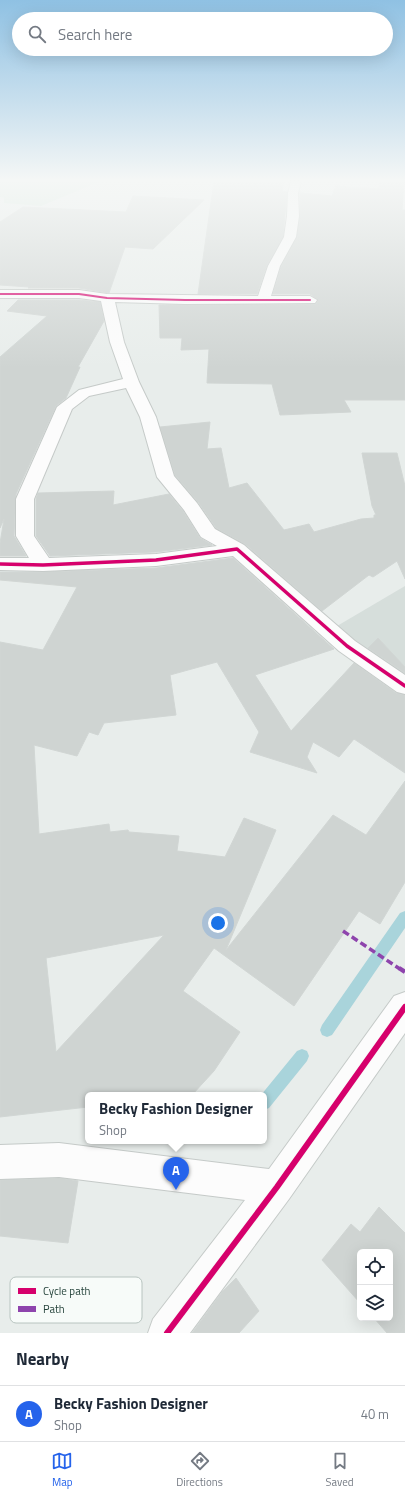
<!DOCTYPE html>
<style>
body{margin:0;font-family:"Titillium Web",sans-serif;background:#f2f2f3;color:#1f2937}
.controls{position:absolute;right:12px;bottom:12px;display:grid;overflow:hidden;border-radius:6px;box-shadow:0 4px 16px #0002}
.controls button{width:36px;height:36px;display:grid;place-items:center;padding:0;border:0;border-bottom:1px solid #e0e1e3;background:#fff;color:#1f2937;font:20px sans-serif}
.you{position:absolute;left:218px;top:923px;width:14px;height:14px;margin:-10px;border:3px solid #fff;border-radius:50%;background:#1a73e8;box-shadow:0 0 0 6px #1a73e833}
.badge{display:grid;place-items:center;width:26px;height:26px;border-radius:50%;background:#2563eb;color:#fff;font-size:13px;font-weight:700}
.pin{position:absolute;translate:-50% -33px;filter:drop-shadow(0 1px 2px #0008)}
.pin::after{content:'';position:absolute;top:21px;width:14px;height:12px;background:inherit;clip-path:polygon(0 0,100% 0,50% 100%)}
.popup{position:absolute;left:85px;top:1092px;width:182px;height:52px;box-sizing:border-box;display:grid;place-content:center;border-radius:6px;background:#fff;filter:drop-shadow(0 1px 3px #0005);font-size:13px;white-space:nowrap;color:#747a83}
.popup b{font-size:15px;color:#1f2937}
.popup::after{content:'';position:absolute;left:50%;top:100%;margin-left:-8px;border:8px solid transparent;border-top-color:#fff}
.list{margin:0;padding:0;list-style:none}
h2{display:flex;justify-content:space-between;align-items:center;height:52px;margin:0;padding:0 16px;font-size:17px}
h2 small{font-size:13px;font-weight:400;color:#747a83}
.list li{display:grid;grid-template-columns:26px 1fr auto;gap:12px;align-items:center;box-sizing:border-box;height:56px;padding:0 16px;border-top:1px solid #e0e1e3}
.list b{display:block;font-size:15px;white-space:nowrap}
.list p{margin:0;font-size:13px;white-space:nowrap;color:#747a83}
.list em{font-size:13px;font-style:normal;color:#747a83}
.icon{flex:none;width:22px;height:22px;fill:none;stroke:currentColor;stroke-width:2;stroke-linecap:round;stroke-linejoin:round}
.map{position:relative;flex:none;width:405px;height:1333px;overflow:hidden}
.search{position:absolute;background:#fff;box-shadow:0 4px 16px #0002;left:12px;right:12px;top:12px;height:44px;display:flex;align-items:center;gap:10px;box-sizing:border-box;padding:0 14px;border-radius:22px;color:#747a83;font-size:15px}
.sheet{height:108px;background:#fff}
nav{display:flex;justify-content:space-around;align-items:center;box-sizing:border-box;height:56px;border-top:1px solid #e0e1e3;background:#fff;font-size:11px;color:#747a83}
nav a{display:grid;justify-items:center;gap:2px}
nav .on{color:#2563eb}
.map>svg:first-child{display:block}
</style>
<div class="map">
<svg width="405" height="1333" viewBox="0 0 405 1333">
<rect width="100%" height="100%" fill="#e8edeb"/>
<path fill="#d6dedb" d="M 405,586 L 405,682 L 332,629 Z"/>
<path fill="#d1e6d8" d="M 0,181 L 101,181 L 41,206 L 4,203 L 4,198 L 0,197 Z"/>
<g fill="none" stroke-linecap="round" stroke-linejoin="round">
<path fill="#a9d4db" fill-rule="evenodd" d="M 405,911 L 405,928 L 332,1035 L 327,1037 L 322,1035 L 320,1030 L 322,1025 L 400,913 Z
M 302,1049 L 307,1051 L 309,1056 L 307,1061 L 269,1108 L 264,1110 L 264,1095 L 261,1095 L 297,1051 Z"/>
</g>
<path fill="#cfd4d2" stroke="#d1d6d4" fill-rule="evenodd" d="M 214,181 L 284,181 L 282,191 L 287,192 L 283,237 L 267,265 L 257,294 L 198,294 Z
M 380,181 L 404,181 L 402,210 L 405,210 L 405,400 L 344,400 L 351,412 L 280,415 L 272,384 L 207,383 L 209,349 L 181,350 L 182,338 L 160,338 L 159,305 L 316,304 L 318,300 L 310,294 L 273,294 L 281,267 L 297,237 L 300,216 L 300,193 L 332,196 L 336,186 L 379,189 Z
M 133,196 L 204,200 L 153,249 L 125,247 L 109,293 L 79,288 L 28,288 L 29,287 L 0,285 L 0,222 L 23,207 L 126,212 Z
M 18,300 L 79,300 L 100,302 L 104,321 L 78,367 L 80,367 L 66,398 L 56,406 L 16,494 L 14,536 L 26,556 L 0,556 L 0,543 L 4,519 L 0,528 L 0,357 L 47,316 L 7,311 Z
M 210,422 L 207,449 L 221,448 L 229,488 L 247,483 L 284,530 L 309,524 L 314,532 L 361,519 L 374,518 L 374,515 L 376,515 L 372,506 L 362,453 L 397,453 L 405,486 L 405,579 L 397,561 L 373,577 L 369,575 L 322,611 L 245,544 L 216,528 L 198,502 L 175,475 L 160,427 Z
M 114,491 L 113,505 L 169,494 L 183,511 L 200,538 L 212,545 L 156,552 L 50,556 L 36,536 L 36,499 L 38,493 Z
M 233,558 L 334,649 L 255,675 L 291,731 L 354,663 L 396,693 L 405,695 L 405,773 L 354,739 L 339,757 L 313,742 L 307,757 L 317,773 L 250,752 L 259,732 L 217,662 L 170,675 L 176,715 L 104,723 L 98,735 L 89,732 L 77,756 L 34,745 L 39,834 L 109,824 L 110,832 L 128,830 L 129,832 L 179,836 L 177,851 L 225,857 L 244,818 L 276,830 L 226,950 L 333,815 L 366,835 L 405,781 L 405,882 L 380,924 L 359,911 L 294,1006 L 214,948 L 183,991 L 240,1032 L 214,1071 L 192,1095 L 88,1095 L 88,1107 L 0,1117 L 0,642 L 43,650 L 77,587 L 0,580 L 0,572 L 43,572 L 156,568 ZM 164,935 L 56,1052 L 46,958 Z
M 378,638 L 405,667 L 405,673 L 368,648 Z
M 59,1178 L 78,1181 L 68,1243 L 0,1236 L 0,1180 Z
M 379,1207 L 405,1233 L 405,1333 L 387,1333 L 374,1318 L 390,1318 L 390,1252 L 360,1252 L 360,1303 L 322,1260 L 351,1224 L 360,1232 Z
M 236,1278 L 259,1311 L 239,1333 L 192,1333 L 222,1292 Z"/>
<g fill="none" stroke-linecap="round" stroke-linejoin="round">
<defs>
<path id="street" d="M 291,181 L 301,181 L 298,193 L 299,216 L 296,237 L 280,266 L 271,296 L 310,296 L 317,300 L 315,303 L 185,304 L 115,302 L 124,342 L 139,382 L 156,417 L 174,476 L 197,503 L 215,529 L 244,545 L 355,641 L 405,675 L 405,694 L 397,692 L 339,651 L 233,556 L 156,566 L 43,571 L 0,570 L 0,558 L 29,558 L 16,536 L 16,499 L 57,407 L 79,390 L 123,379 L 110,342 L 101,301 L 79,298 L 0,298 L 0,290 L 79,290 L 107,294 L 258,296 L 268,266 L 284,237 L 287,216 L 288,193 ZM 126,388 L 140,417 L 157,477 L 184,510 L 201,537 L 217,546 L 156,554 L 49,558 L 34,536 L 34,499 L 72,409 L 89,396 Z
M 405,992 L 405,1033 L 289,1199 L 190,1333 L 148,1333 L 153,1319 L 245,1200 L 59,1177 L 0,1179 L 0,1145 L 59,1143 L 269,1169 L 394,996 Z"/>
</defs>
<use href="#street" stroke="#c5cac8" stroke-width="2"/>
<use href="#street" fill="#fcfcfc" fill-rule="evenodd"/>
<path stroke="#8e44ad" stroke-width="3.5" stroke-dasharray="7 3.5" stroke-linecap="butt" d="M 343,931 L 400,969"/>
<path stroke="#8e44ad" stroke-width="4.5" stroke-dasharray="9 4.5" stroke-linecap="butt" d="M 399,968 L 405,972"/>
<defs>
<path id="cycleway-far2" d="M 0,294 L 79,294 L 107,298 L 185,300 L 310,300"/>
<path id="cycleway-far1" d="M 0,564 L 43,565 L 156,560 L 237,549 L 347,646 L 405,686"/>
<path id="cycleway" d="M 167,1333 L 277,1187 L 405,1007"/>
</defs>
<use href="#cycleway-far2" stroke="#f7fbf9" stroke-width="3.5"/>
<use href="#cycleway-far1" stroke="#f7fbf9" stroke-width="5.5"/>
<use href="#cycleway" stroke="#f7fbf9" stroke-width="8"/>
<use href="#cycleway-far2" stroke="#d6006c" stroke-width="2"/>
<use href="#cycleway-far1" stroke="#d6006c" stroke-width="3.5"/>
<use href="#cycleway" stroke="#d6006c" stroke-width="6"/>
</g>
<linearGradient id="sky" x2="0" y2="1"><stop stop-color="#8fc1e3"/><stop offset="0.49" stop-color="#f5f7f6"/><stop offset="1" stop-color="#f5f7f6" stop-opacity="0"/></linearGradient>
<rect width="405" height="368" fill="url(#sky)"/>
<rect x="10" y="1277" width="132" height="46" rx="6" fill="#f7fbf9" stroke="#b8c4c0" stroke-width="1"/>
<rect x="18" y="1288" width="18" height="6" fill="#d6006c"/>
<rect x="18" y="1306" width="18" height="6" fill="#8e44ad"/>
<g font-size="11" fill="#24423a">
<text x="43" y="1295">Cycle path</text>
<text x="43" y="1313">Path</text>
</g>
</svg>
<div class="controls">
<button><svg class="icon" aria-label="locate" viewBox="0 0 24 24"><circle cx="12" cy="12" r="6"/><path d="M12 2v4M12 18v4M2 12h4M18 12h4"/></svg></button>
<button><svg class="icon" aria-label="layers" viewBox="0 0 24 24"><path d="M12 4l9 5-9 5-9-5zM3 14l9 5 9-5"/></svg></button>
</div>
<div class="you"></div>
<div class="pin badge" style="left:176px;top:1190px">A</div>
<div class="popup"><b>Becky Fashion Designer</b>Shop</div>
<div class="search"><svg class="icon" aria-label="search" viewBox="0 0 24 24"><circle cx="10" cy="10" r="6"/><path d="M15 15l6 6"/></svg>Search here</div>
</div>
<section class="sheet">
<h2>Nearby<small></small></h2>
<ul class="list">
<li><span class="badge">A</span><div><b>Becky Fashion Designer</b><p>Shop</p></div><em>40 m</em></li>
</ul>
</section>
<nav>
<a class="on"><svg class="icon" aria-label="map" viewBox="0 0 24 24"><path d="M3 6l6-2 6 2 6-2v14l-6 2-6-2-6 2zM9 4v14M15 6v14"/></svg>Map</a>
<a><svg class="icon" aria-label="directions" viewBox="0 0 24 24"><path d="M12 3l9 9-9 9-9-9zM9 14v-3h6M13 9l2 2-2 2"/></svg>Directions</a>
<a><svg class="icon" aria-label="saved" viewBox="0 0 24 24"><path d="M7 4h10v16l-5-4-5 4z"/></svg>Saved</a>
</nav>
